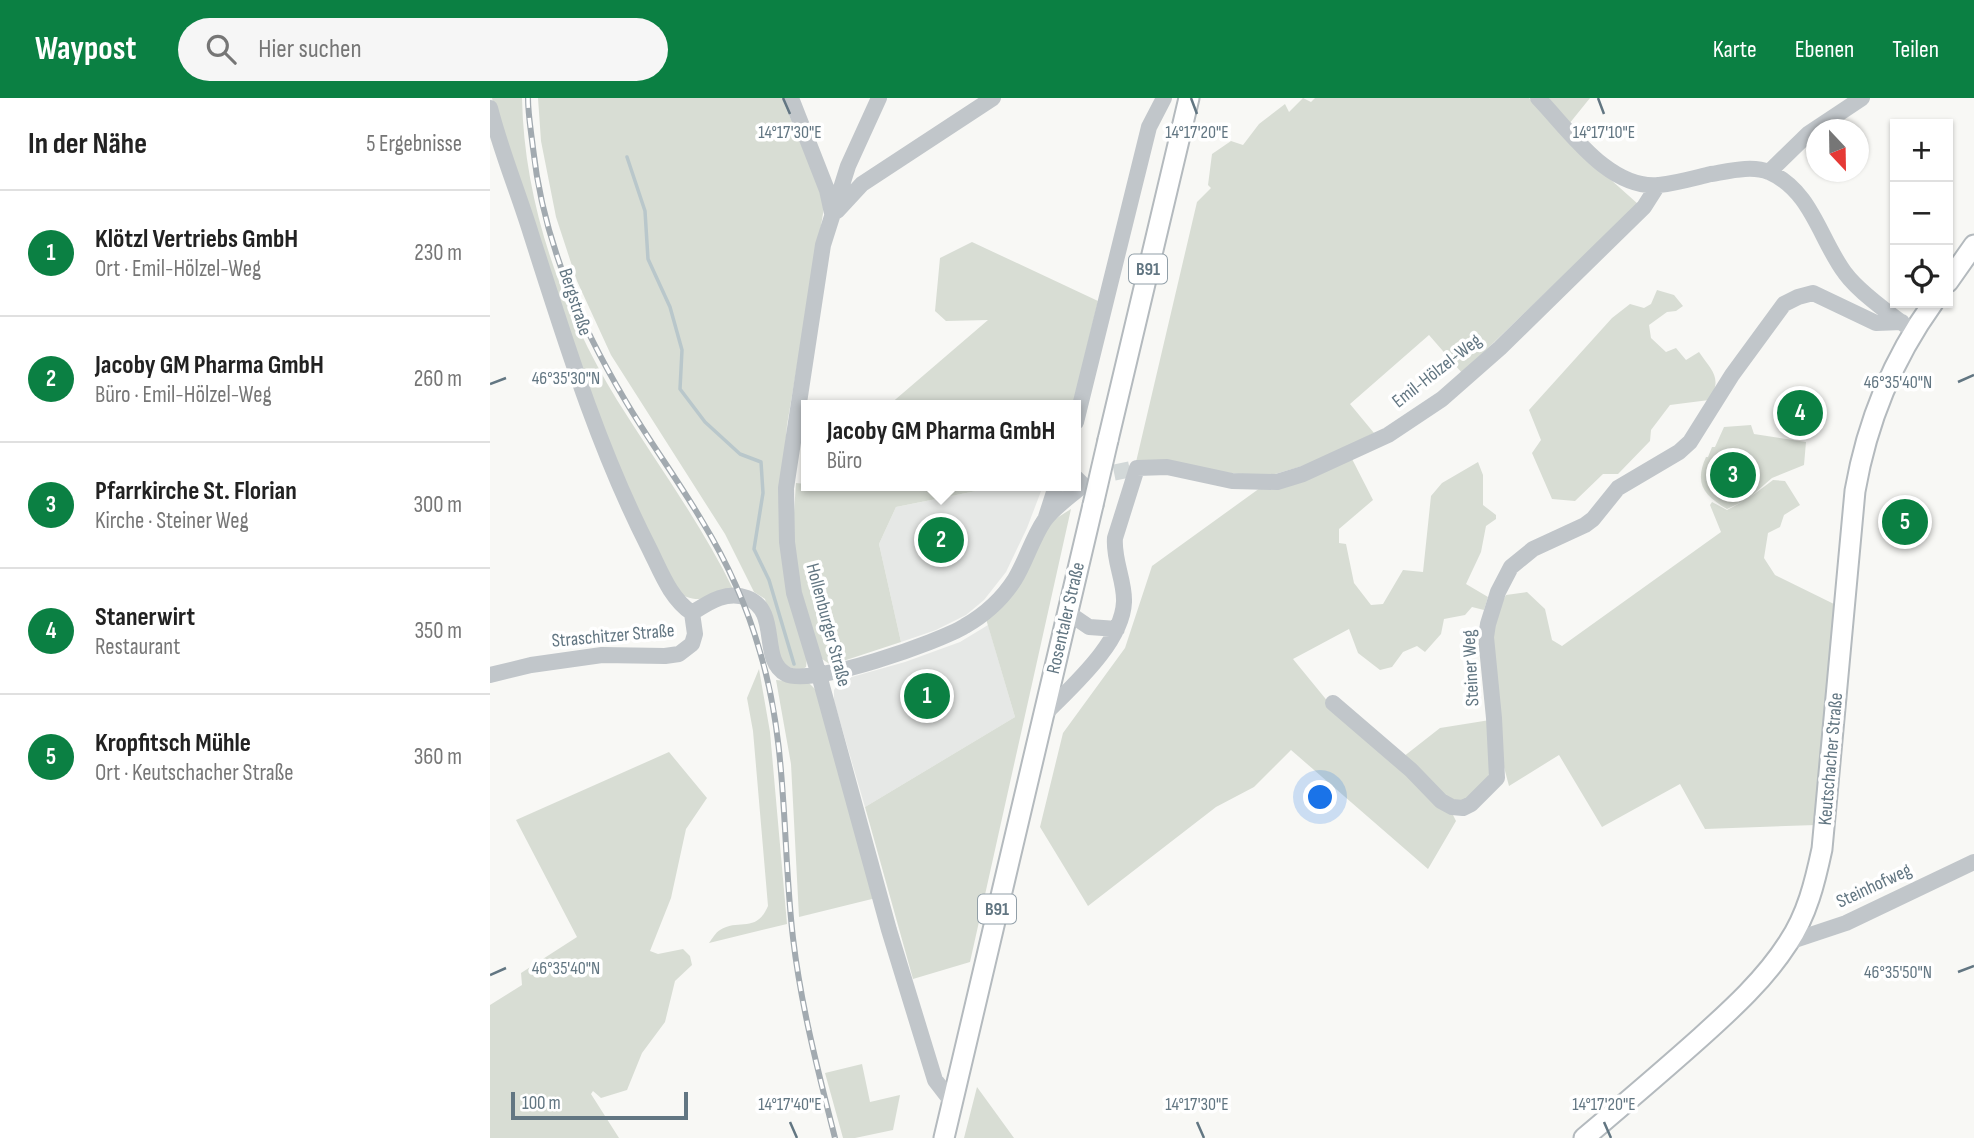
<!DOCTYPE html>
<html lang="de">
<meta charset="utf-8">
<style>
body{margin:0;font-family:"Sofia Sans Condensed",sans-serif;background:#f6f6f6;color:#222}
.controls{position:absolute;right:21px;top:21px;display:grid;overflow:hidden;border-radius:0px;box-shadow:0 2px 5px #0004}
.controls button{width:63px;height:63px;display:grid;place-items:center;padding:0;border:0;border-bottom:2px solid #e0e0e0;background:#fff;color:#222;font:35px sans-serif}
.compass{position:absolute;left:1316px;top:21px;width:63px;height:63px;border-radius:50%;background:#fff;box-shadow:0 2px 5px #0004;rotate:158deg}
.scale{position:absolute;left:21px;bottom:18px;width:177px;box-sizing:border-box;padding-left:7px;border:4px solid #627682;border-top:0;font-size:19px;line-height:24px;white-space:nowrap;color:#627682;-webkit-text-stroke:5px #fff;paint-order:stroke}
.you{position:absolute;left:831px;top:700px;width:24px;height:24px;margin:-18px;border:5px solid #fff;border-radius:50%;background:#1a73e8;box-shadow:0 0 0 10px #1a73e833}
.badge{display:grid;place-items:center;width:46px;height:46px;border-radius:50%;background:#0b8043;color:#fff;font-size:23px;font-weight:700}
.pin{position:absolute;translate:-50% -50%;border:4px solid #fff;box-shadow:0 2px 7px #0006}
.popup{position:absolute;left:311px;top:302px;width:280px;height:91px;box-sizing:border-box;display:grid;place-content:center;border-radius:0px;background:#fff;filter:drop-shadow(0 2px 5px #0005);font-size:23px;white-space:nowrap;color:#767676}
.popup b{font-size:26px;color:#222}
.popup::after{content:'';position:absolute;left:50%;top:100%;margin-left:-14px;border:14px solid transparent;border-top-color:#fff}
.list{margin:0;padding:0;list-style:none}
h2{display:flex;justify-content:space-between;align-items:center;height:91px;margin:0;padding:0 28px;font-size:30px}
h2 small{font-size:23px;font-weight:400;color:#767676}
.list li{display:grid;grid-template-columns:46px 1fr auto;gap:21px;align-items:center;box-sizing:border-box;height:126px;padding:0 28px;border-top:2px solid #e0e0e0}
.list b{display:block;font-size:26px;white-space:nowrap}
.list p{margin:0;font-size:23px;white-space:nowrap;color:#767676}
.list em{font-size:23px;font-style:normal;color:#767676}
.icon{flex:none;width:38px;height:38px;fill:none;stroke:currentColor;stroke-width:2;stroke-linecap:round;stroke-linejoin:round}
.map{position:relative;flex:none;width:1484px;height:1040px;overflow:hidden}
header{display:flex;align-items:center;gap:42px;box-sizing:border-box;height:98px;padding:0 35px;background:#0b8043;color:#fff}
header strong{font-size:33px}
nav{display:flex;gap:38px;margin-inline-start:auto;font-size:24px}
.search{width:490px;height:63px;background:#f6f6f6;display:flex;align-items:center;gap:18px;box-sizing:border-box;padding:0 24px;border-radius:38px;color:#767676;font-size:26px}
main{display:flex}
aside{flex:1;background:#fff}
.map>svg:first-child{display:block}
</style>
<header>
<strong>Waypost</strong>
<div class="search"><svg class="icon" aria-label="search" viewBox="0 0 24 24"><circle cx="10" cy="10" r="6"/><path d="M15 15l6 6"/></svg>Hier suchen</div>
<nav><a>Karte</a><a>Ebenen</a><a>Teilen</a></nav>
</header>
<main>
<aside>
<h2>In der Nähe<small>5 Ergebnisse</small></h2>
<ul class="list">
<li><span class="badge">1</span><div><b>Klötzl Vertriebs GmbH</b><p>Ort · Emil-Hölzel-Weg</p></div><em>230 m</em></li>
<li><span class="badge">2</span><div><b>Jacoby GM Pharma GmbH</b><p>Büro · Emil-Hölzel-Weg</p></div><em>260 m</em></li>
<li><span class="badge">3</span><div><b>Pfarrkirche St. Florian</b><p>Kirche · Steiner Weg</p></div><em>300 m</em></li>
<li><span class="badge">4</span><div><b>Stanerwirt</b><p>Restaurant</p></div><em>350 m</em></li>
<li><span class="badge">5</span><div><b>Kropfitsch Mühle</b><p>Ort · Keutschacher Straße</p></div><em>360 m</em></li>
</ul>
</aside>
<div class="map">
<svg width="1484" height="1040" viewBox="0 0 1484 1040">
<rect width="100%" height="100%" fill="#f8f8f5"/>
<path fill="#e6e8e6" d="M 511,388 L 553,388 L 537,430 L 516,474 L 494,502 L 476,517 L 446,532 L 411,544 L 389,446 L 406,409 Z
M 498,527 L 525,619 L 375,709 L 344,603 L 344,592 L 351,582 L 415,564 L 470,544 Z"/>
<path fill="#d8ddd4" d="M 2,0 L 32,0 C 34,106 72,212 127,302 C 167,366 211,425 244,493 C 220,499 203,509 184,490 L 113,341 L 10,31 Z
M 48,0 L 292,0 L 335,104 L 297,327 L 292,388 L 317,560 L 316,569 L 310,573 L 291,566 L 275,501 L 264,494 L 235,436 L 121,257 L 87,183 L 66,119 L 51,43 Z
M 813,0 L 821,4 L 825,0 L 1039,0 L 1067,29 L 1073,39 L 1148,106 L 972,275 L 939,237 L 860,306 L 884,335 L 826,364 L 775,379 L 646,364 L 707,104 L 721,90 L 718,87 L 722,56 L 741,43 L 753,47 L 769,26 L 795,6 L 799,14 Z
M 1053,0 L 1100,0 L 1079,26 Z
M 482,144 L 608,203 L 583,307 L 399,307 L 498,222 L 456,223 L 445,213 L 450,160 Z
M 1167,192 L 1184,197 L 1193,208 L 1186,213 L 1177,214 L 1159,227 L 1161,240 L 1176,254 L 1186,250 L 1196,262 L 1209,254 C 1222,273 1233,280 1219,302 L 1180,307 L 1161,332 L 1160,343 L 1128,376 L 1113,376 L 1085,403 L 1062,401 L 1042,355 L 1051,342 L 1039,312 L 1122,220 L 1140,206 L 1154,210 L 1161,206 Z
M 1261,327 L 1264,336 L 1316,344 L 1314,367 L 1282,380 L 1259,400 L 1283,382 L 1295,383 L 1310,407 L 1294,417 L 1290,429 L 1278,435 L 1274,460 L 1285,477 L 1346,507 L 1326,727 L 1215,731 L 1190,686 L 1112,729 L 1069,657 L 1019,688 L 1010,654 L 1003,540 L 1007,513 L 1016,497 L 1037,494 L 1055,511 L 1062,542 L 1072,548 L 1231,434 L 1220,407 L 1222,404 L 1237,412 L 1254,403 L 1237,411 C 1214,397 1204,386 1216,359 L 1218,359 L 1222,349 L 1225,349 L 1234,329 Z
M 861,359 L 883,402 L 849,431 L 849,445 L 856,446 L 864,485 L 881,507 L 893,506 L 913,472 L 933,474 L 941,398 L 952,385 L 988,364 L 993,377 L 993,407 L 1006,417 L 1006,421 L 996,428 L 991,454 L 976,486 L 998,499 L 994,512 L 982,509 L 975,517 L 954,521 L 951,536 L 935,554 L 927,548 L 913,554 L 902,569 L 890,572 L 868,555 L 859,531 L 803,561 L 839,605 L 962,715 L 966,723 L 938,771 L 801,652 L 764,689 L 726,709 L 598,808 L 550,729 L 573,635 L 635,550 L 662,468 L 770,390 Z
M 306,385 L 316,386 L 316,388 L 356,390 L 357,388 L 511,388 L 406,409 L 389,446 L 411,544 L 341,567 L 329,559 L 309,495 L 302,444 Z
M 581,411 L 480,864 L 423,881 L 375,709 L 525,619 L 496,521 L 562,423 Z
M 269,571 L 280,634 L 297,826 L 219,845 C 222,841 226,834 230,832 C 249,820 266,836 278,808 L 263,633 L 257,600 Z
M 286,582 L 319,585 L 326,592 L 386,800 L 309,819 L 301,666 Z
M 1000,622 C 1002,657 1009,692 968,706 L 954,700 L 913,659 L 950,630 Z
M 179,654 L 217,700 L 196,731 L 181,800 L 160,853 L 168,856 L 193,851 L 200,858 L 202,867 L 185,883 L 175,924 L 152,955 L 137,992 L 111,1000 L 103,993 L 101,996 L 129,1040 L 0,1040 L 0,907 L 32,887 L 31,875 L 87,839 L 26,722 Z
M 372,966 L 380,1004 L 410,997 L 403,1032 L 365,1040 L 353,1040 L 335,975 Z
M 487,989 L 524,1040 L 474,1040 Z"/>
<g fill="none" stroke-linecap="round" stroke-linejoin="round">
<path stroke="#b9c7cb" stroke-width="3.5" d="M 137,59 L 155,113 L 158,161 L 180,209 L 192,252 L 190,291 L 215,324 L 250,356 L 271,364 L 273,395 L 264,451 L 279,482 L 304,566"/>
<path stroke="#d2d8d8" stroke-width="16" stroke-dasharray="16 8" stroke-linecap="butt" d="M 602,384 L 622,375 L 647,370"/>
<defs>
<path id="major" d="M 1458,184 L 1484,147
M 618,342 L 699,0
M 454,1040 L 603,407
M 1094,1040 C 1133,1007 1173,973 1211,939 C 1242,911 1275,881 1298,845 C 1317,817 1325,784 1332,751 L 1365,393 C 1377,324 1402,262 1443,205"/>
</defs>
<use href="#major" stroke="#b4babe" stroke-width="23"/>
<path stroke="#c1c6ca" stroke-width="16" d="M 301,0 L 337,92 L 342,115
M 389,0 L 358,68 L 333,147 L 296,390 L 297,444 L 304,495 L 329,577 L 399,832 L 445,982 L 462,1004
M 1048,0 C 1079,32 1119,92 1169,87 C 1187,85 1204,80 1221,76 C 1239,73 1262,67 1279,74 C 1322,93 1330,142 1355,175 C 1368,193 1397,214 1415,227
M 0,10 C 11,53 28,94 41,136 C 75,242 108,350 159,450 C 171,474 180,500 202,515
M 1279,74 L 1318,36 L 1372,0
M 347,113 L 372,86 L 503,0
M 586,324 L 659,29 L 674,0
M 556,419 L 566,388
M 577,514 L 599,529 L 627,531
M 0,577 L 41,567 L 112,557 L 175,558 L 189,556 L 202,546 L 205,536 L 202,515 C 218,505 236,492 257,500 C 291,513 269,562 296,576 C 322,589 449,544 475,528 C 494,517 513,500 525,481 C 536,463 542,441 554,423 C 563,410 581,398 593,387 L 586,380
M 843,605 L 921,672 L 951,703 L 962,709 L 973,710 L 981,706 L 1007,680 L 1004,620 L 996,539 L 998,526 L 1008,494 L 1021,469 L 1043,451 L 1095,427 L 1103,421 L 1128,390 L 1189,354 L 1200,344 L 1242,277 L 1294,206 L 1308,199 L 1323,195 L 1386,225 L 1412,224
M 553,618 C 580,590 632,546 634,504 C 635,483 623,462 625,440 L 647,370 L 677,369 L 742,383 L 787,384 L 813,376 L 898,337 L 952,301 L 1010,250 L 1154,109 L 1168,87
M 1299,844 L 1356,825 L 1484,764"/>
<use href="#major" stroke="#fff" stroke-width="19"/>
<defs>
<path id="rail" d="M 38,0 C 38,16 41,33 43,50 C 53,141 88,223 135,302 C 159,343 188,382 212,423 C 237,464 257,508 270,554 C 298,646 292,746 303,840 C 311,908 328,973 345,1040"/>
</defs>
<use href="#rail" stroke="#a2aab0" stroke-width="6"/>
<use href="#rail" stroke="#fff" stroke-width="3.5" stroke-dasharray="10" stroke-linecap="butt"/>
<defs>
<path id="major-bridge" d="M 603,407 L 618,342"/>
</defs>
<use href="#major-bridge" stroke="#b4babe" stroke-width="23" stroke-linecap="butt"/>
<use href="#major-bridge" stroke="#fff" stroke-width="19"/>
</g>
<path fill="none" stroke="#627682" stroke-width="2.5" d="M 293,0 L 300,16M 701,0 L 707,16M 1108,0 L 1114,16M 1468,284 L 1484,277M 0,286 L 16,280M 1468,874 L 1484,868M 0,877 L 16,870M 300,1024 L 307,1040M 707,1024 L 714,1040M 1114,1024 L 1121,1040"/>
<g text-anchor="middle" dominant-baseline="central" stroke-width="7" stroke-linejoin="round" paint-order="stroke">
<g fill="#fff" stroke="#919fa8" stroke-width="2">
<rect x="639" y="156.5" width="38" height="29" rx="5"/>
<rect x="488" y="796.5" width="38" height="29" rx="5"/>
</g>
<g font-size="18" font-weight="bold" fill="#627682">
<text x="658" y="171">B91</text>
<text x="507" y="811">B91</text>
</g>
<g font-size="19" fill="#627682" stroke="#fff">
<text transform="translate(85 204) rotate(72)">Bergstraße</text>
<text transform="translate(947 273) rotate(-38)">Emil-Hölzel-Weg</text>
<text transform="translate(576 520) rotate(-77)">Rosentaler Straße</text>
<text transform="translate(338 527) rotate(75)">Hollenburger Straße</text>
<text transform="translate(123 538) rotate(-5)">Straschitzer Straße</text>
<text transform="translate(981 570) rotate(-93)">Steiner Weg</text>
<text transform="translate(1341 661) rotate(-85)">Keutschacher Straße</text>
<text transform="translate(1384 788) rotate(-25)">Steinhofweg</text>
</g>
</g>
<g font-size="18" text-anchor="middle" fill="#627682" stroke="#fff" stroke-width="7" stroke-linejoin="round" paint-order="stroke">
<text x="300" y="40">14°17'30"E</text>
<text x="707" y="40">14°17'20"E</text>
<text x="1114" y="40">14°17'10"E</text>
<text x="76" y="286">46°35'30"N</text>
<text x="1408" y="290">46°35'40"N</text>
<text x="76" y="876">46°35'40"N</text>
<text x="1408" y="880">46°35'50"N</text>
<text x="300" y="1012">14°17'40"E</text>
<text x="707" y="1012">14°17'30"E</text>
<text x="1114" y="1012">14°17'20"E</text>
</g>
</svg>
<div class="controls">
<button>+</button>
<button>−</button>
<button><svg class="icon" aria-label="locate" viewBox="0 0 24 24"><circle cx="12" cy="12" r="6"/><path d="M12 2v4M12 18v4M2 12h4M18 12h4"/></svg></button>
</div>
<svg class="compass" viewBox="-18 -18 36 36"><path d="M0-13l5 13h-10z" fill="#e53935"/><path d="M0 13l5-13h-10z" fill="#767676"/></svg>
<div class="scale">100 m</div>
<div class="you"></div>
<div class="pin badge" style="left:437px;top:598px">1</div>
<div class="pin badge" style="left:451px;top:442px">2</div>
<div class="popup"><b>Jacoby GM Pharma GmbH</b>Büro</div>
<div class="pin badge" style="left:1243px;top:377px">3</div>
<div class="pin badge" style="left:1310px;top:315px">4</div>
<div class="pin badge" style="left:1415px;top:424px">5</div>
</div>
</main>
